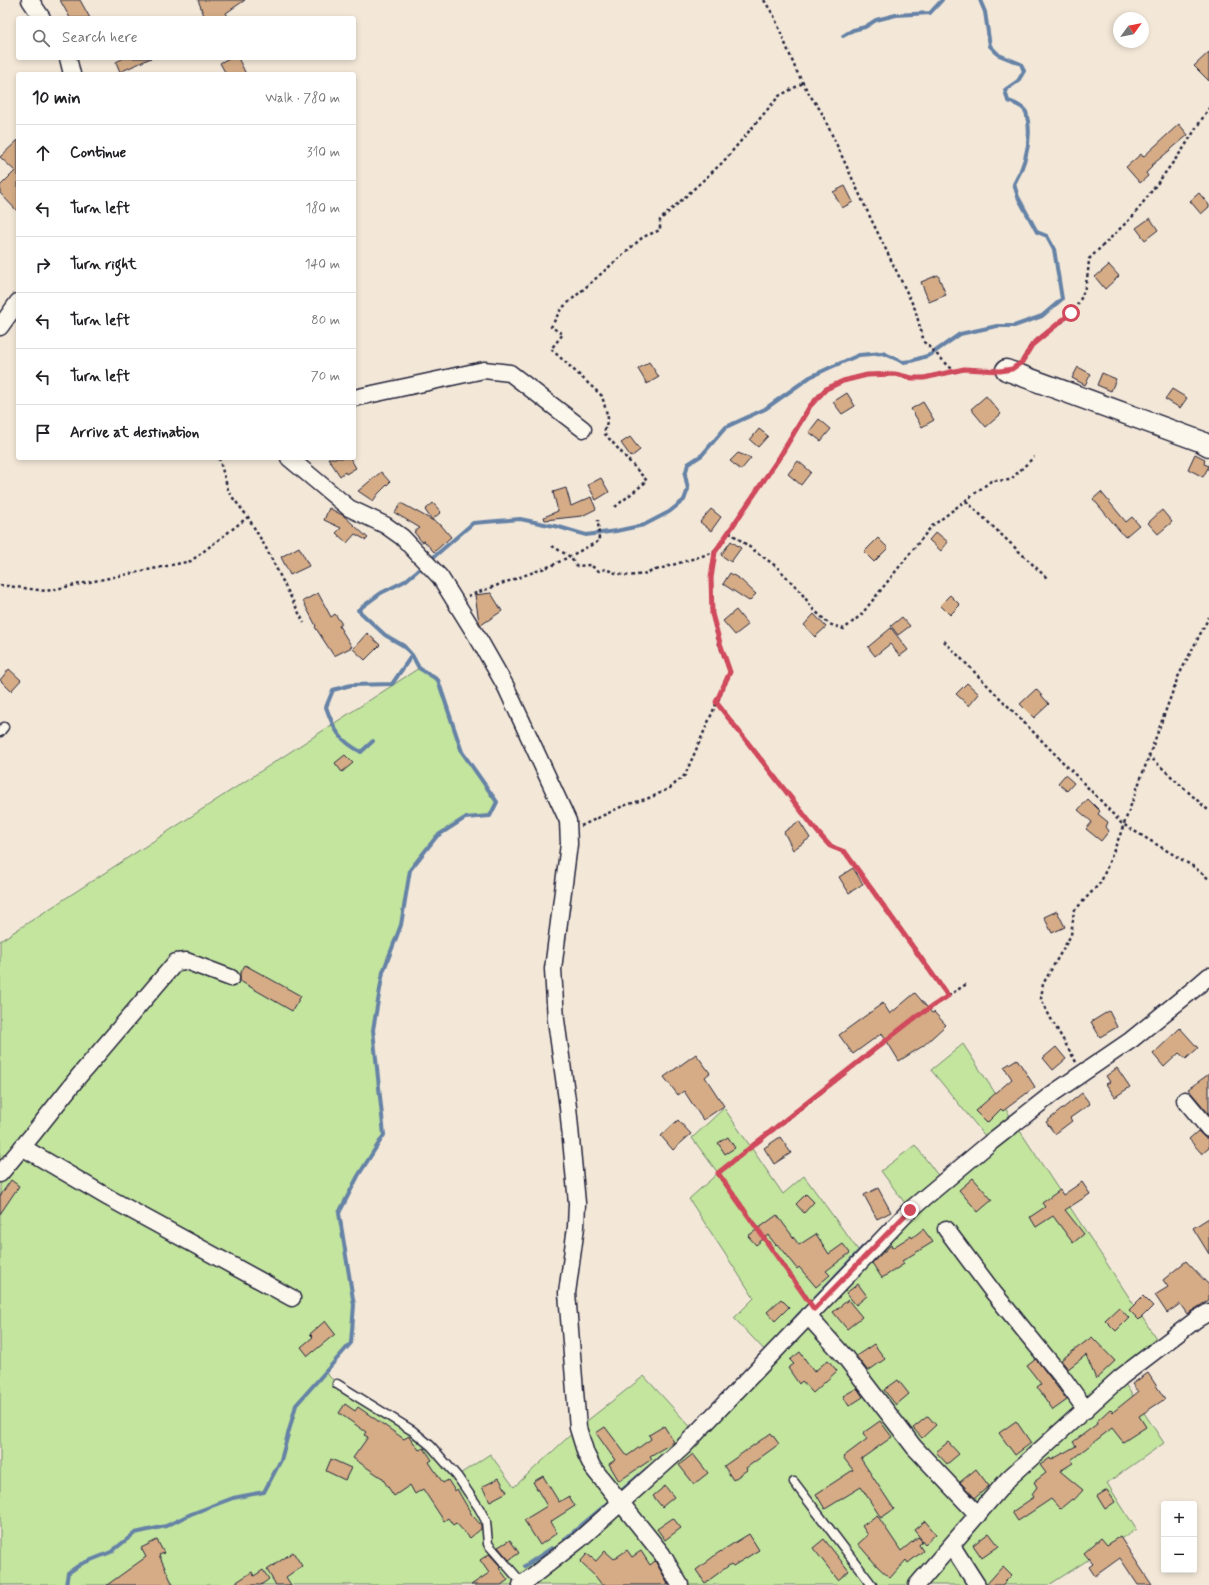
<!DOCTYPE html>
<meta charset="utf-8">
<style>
body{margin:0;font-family:Mynerve,sans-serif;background:#f6f6f6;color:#202124}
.controls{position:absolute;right:12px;bottom:12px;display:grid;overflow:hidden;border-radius:4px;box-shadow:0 2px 6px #0003}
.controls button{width:36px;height:36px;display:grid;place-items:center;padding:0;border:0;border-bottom:1px solid #e0e0e0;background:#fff;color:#202124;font:20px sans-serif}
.compass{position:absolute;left:1113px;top:12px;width:36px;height:36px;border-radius:50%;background:#fff;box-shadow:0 2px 6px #0003;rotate:57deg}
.stop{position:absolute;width:12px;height:12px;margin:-9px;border:3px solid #d1495b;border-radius:50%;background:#fff}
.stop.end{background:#d1495b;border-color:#fff;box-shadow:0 1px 4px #0008}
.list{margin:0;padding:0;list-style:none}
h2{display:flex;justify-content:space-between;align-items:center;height:52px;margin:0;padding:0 16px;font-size:17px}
h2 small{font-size:13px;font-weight:400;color:#757577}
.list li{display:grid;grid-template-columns:26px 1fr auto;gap:12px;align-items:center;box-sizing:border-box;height:56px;padding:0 16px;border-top:1px solid #e0e0e0}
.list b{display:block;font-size:15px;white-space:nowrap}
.list em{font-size:13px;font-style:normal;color:#757577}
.icon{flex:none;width:22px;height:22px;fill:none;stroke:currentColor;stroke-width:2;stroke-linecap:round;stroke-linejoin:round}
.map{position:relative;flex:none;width:1209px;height:1585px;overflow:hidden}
.search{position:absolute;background:#fff;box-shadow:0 2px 6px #0003;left:16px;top:16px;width:340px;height:44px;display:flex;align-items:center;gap:10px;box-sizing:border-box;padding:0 14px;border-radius:4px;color:#757577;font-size:15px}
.panel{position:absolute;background:#fff;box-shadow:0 2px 6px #0003;left:16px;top:72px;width:340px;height:388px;border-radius:4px}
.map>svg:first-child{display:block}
</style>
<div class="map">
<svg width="1209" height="1585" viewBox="0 0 1209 1585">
<rect width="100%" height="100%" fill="#f3e8d8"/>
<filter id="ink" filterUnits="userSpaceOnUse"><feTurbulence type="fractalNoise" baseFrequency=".025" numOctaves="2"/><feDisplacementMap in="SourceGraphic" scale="8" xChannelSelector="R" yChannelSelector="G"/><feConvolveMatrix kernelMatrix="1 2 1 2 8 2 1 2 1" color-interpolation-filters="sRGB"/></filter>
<g filter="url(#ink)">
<path fill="#c3e59e" stroke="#72846c" d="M 419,668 L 438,680 L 462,752 L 497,802 L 490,816 L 465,818 L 437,836 L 410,870 L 401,925 L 383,972 L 373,1030 L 384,1135 L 358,1176 L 339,1213 L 354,1305 L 351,1343 L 325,1372 L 337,1384 L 413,1431 L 457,1476 L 490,1454 L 514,1487 L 578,1428 L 644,1376 L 696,1433 L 770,1356 L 734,1318 L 754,1298 L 689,1199 L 718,1173 L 692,1138 L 724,1108 L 783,1194 L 804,1176 L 863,1257 L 910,1210 L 881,1171 L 915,1145 L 943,1182 L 990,1142 L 931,1070 L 963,1044 L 1161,1346 L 1121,1378 L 1164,1443 L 1107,1483 L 1136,1529 L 1049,1585 L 0,1585 L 0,941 Z"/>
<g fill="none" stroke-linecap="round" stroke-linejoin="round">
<path stroke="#6582a6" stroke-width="4" d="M 843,36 L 853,30 L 865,27 L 876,20 L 896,15 L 930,13 L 942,0
M 429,561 L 473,523 L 520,519 L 559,527 L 586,535 L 616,531 L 644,525 L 669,512 L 684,500 L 688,489 L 685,475 L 688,464 L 702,455 L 726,427 L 765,409 L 810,377 L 829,368 L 859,355 L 883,353 L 903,362 L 911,361 L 930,355 L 960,334 L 997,326 L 1014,326 L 1042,316 L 1062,299 L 1054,249 L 1047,236 L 1037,232 L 1018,197 L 1014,184 C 1025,165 1031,143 1028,121 C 1027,119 1027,114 1026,112 C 1023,106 1014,103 1008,101 L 1005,90 L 1018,81 L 1024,71 L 1021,64 L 999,55 L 990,46 L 985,12 L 980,0
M 373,741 L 361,752 C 339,740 334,730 326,707 L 333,690 L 351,685 L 392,684 L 412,655 L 404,646 L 385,635 L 358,610 L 381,593 L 405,581 L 423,566
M 814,1299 L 864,1246
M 792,1322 L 804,1309
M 621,1491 L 648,1468
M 565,1539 L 608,1503
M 525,1566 L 552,1548
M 66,1585 L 68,1573 L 81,1564 L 111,1552 L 135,1533 L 166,1526 L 191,1514 L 233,1498 L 264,1492 L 281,1460 L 296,1405 L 351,1343 L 354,1305 L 339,1213 L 358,1176 L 384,1135 L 373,1030 L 383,972 L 401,925 L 410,870 L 437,836 L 465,818 L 490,816 L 497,802 L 462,752 L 438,680 L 419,668 L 412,655"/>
</g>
<path fill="#d5ac86" stroke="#22223b" d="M 60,0 L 80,0 L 90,18 L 70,18 Z
M 198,0 L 245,0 L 226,13 L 229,18 L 205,18 Z
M 1209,52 L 1209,81 L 1194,66 Z
M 124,58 L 151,58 L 120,72 L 116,62 Z
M 229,58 L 238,58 L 246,74 L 226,74 L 220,63 Z
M 1179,124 L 1188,135 L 1151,166 L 1152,167 L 1146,173 L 1148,176 L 1140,183 L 1126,167 L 1141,154 L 1143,157 Z
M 18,140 L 18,212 L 0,193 L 0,186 L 15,171 L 0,157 Z
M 845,186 L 853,202 L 842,208 L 833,192 Z
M 1199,193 L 1209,205 L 1209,207 L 1201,214 L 1190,201 Z
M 1150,218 L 1158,230 L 1145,240 L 1136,228 Z
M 1109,265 L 1119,276 L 1105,289 L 1095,277 Z
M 938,275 L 946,295 L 929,302 L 921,282 Z
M 649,362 L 659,377 L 647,384 L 638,369 Z
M 1078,367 L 1091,374 L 1085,385 L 1072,378 Z
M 1102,373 L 1116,379 L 1111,391 L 1097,385 Z
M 1172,389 L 1187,398 L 1180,408 L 1165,399 Z
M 847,393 L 855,406 L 842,414 L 833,402 Z
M 986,396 L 1001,414 L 986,427 L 971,409 Z
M 923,402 L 934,420 L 922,427 L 911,409 Z
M 819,419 L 831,429 L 821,441 L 809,432 Z
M 759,429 L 768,436 L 758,447 L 750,440 Z
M 630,437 L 640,450 L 631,457 L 621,443 Z
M 738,453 L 751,458 L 741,470 L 730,461 Z
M 1195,454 L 1205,459 L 1204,464 L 1209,466 L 1203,477 L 1188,469 Z
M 328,458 L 350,458 L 356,468 L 346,474 L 345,472 L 340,476 Z
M 798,461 L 811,472 L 801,485 L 788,474 Z
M 381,472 L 390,482 L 378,494 L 373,501 L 358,491 Z
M 601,478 L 609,492 L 596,500 L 588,485 Z
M 566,488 L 571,506 L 591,497 L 596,509 L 582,516 L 545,520 L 544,517 L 558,511 L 553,492 Z
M 1101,492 L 1126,522 L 1132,517 L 1139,525 L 1125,537 L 1093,499 Z
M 401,503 L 441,525 L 451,537 L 434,552 L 424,541 L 422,542 L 414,532 L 420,528 L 395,513 Z
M 433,503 L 441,512 L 432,520 L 425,510 Z
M 329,508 L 344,516 L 368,538 L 366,540 L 355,534 L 347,543 L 336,533 L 341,528 L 324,520 Z
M 711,509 L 721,517 L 711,531 L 700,522 Z
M 1162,510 L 1172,522 L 1158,534 L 1148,523 Z
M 936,532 L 948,542 L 941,551 L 929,540 Z
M 878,538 L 888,548 L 874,562 L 864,552 Z
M 731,541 L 741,548 L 731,562 L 721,555 Z
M 299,547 L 309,566 L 290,575 L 281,557 Z
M 730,573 L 741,580 L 756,594 L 749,601 L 723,584 Z
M 318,593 L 331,617 L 335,614 L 342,624 L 339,626 L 352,647 L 334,656 L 315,627 L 316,626 L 303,601 Z
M 491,593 L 502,611 L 481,625 L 479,622 L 475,595 Z
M 950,595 L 960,605 L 950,615 L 940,605 Z
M 736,610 L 748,625 L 735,635 L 723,621 Z
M 814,614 L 826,627 L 815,637 L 804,625 Z
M 902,617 L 910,626 L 898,635 L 891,626 Z
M 891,628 L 908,650 L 900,656 L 890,644 L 875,656 L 868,647 Z
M 367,633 L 380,645 L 365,660 L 353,649 Z
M 9,669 L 21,680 L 11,691 L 0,680 Z
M 967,683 L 979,694 L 969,706 L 956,694 Z
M 1036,689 L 1049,704 L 1034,718 L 1020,704 Z
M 345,755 L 353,763 L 342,772 L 335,763 Z
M 1065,775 L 1074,783 L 1067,791 L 1058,783 Z
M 1088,799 L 1100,811 L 1098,814 L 1108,822 L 1106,827 L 1109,831 L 1101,841 L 1086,829 L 1092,822 L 1078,810 Z
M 799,821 L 810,838 L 793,850 L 784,832 Z
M 853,868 L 863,884 L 849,893 L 839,877 Z
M 1057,911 L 1065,927 L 1052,933 L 1044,917 Z
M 245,965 L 301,996 L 292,1011 L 240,981 L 240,974 Z
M 915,993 L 932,1013 L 934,1012 L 946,1025 L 923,1046 L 899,1061 L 882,1033 L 853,1054 L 839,1035 L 883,1003 L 890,1014 Z
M 1109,1011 L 1117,1027 L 1100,1037 L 1091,1022 Z
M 1180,1028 L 1198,1048 L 1186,1059 L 1179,1053 L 1164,1067 L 1153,1054 Z
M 1056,1047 L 1066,1059 L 1053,1070 L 1043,1058 Z
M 696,1054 L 710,1073 L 705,1077 L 724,1106 L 703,1120 L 684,1091 L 678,1095 L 664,1077 Z
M 1017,1059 L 1035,1087 L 1003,1111 L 1001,1109 L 987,1123 L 975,1111 L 1012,1079 L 1004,1067 Z
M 1117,1068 L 1130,1087 L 1115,1097 L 1106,1084 L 1110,1082 L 1106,1076 Z
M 1209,1074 L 1209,1114 L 1188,1089 Z
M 1082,1093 L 1090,1104 L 1070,1118 L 1072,1121 L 1055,1134 L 1046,1122 Z
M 678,1120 L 691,1134 L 673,1150 L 661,1136 Z
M 1198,1131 L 1205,1138 L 1209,1138 L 1209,1148 L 1202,1154 L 1189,1139 Z
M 728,1137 L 735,1148 L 725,1154 L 718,1143 Z
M 780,1137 L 791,1153 L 774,1164 L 764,1148 Z
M 973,1178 L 992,1200 L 978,1212 L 959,1190 Z
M 11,1180 L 19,1186 L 0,1214 L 0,1196 Z
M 1082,1182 L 1090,1194 L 1065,1210 L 1084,1234 L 1073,1243 L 1053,1216 L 1036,1227 L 1030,1217 L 1045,1207 L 1042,1203 L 1060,1190 L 1063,1195 Z
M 878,1188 L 891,1212 L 877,1219 L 864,1195 Z
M 806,1194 L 814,1202 L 804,1213 L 796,1204 Z
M 777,1215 L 799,1245 L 816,1234 L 829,1254 L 843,1244 L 850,1253 L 826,1271 L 830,1275 L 816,1287 L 799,1267 L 797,1269 L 777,1244 L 776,1245 L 768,1235 L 756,1245 L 748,1236 Z
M 1209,1218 L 1209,1254 L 1193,1228 Z
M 923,1229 L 933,1242 L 902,1261 L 904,1264 L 882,1278 L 872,1263 L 891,1245 L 892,1248 L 911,1236 L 912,1238 Z
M 1186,1261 L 1209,1285 L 1209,1300 L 1187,1314 L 1180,1304 L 1167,1313 L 1155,1295 L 1168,1287 L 1163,1280 Z
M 858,1284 L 867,1296 L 856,1305 L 846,1293 Z
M 1143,1296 L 1153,1306 L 1139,1320 L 1129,1310 Z
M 781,1299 L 789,1307 L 775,1321 L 767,1312 Z
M 848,1300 L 862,1317 L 847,1329 L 833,1312 Z
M 1119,1307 L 1129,1318 L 1116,1331 L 1105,1320 Z
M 325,1321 L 335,1334 L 308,1356 L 301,1347 L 313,1337 L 310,1334 Z
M 1092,1337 L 1115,1361 L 1096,1379 L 1086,1355 L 1068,1369 L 1061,1360 Z
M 874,1344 L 885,1359 L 868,1371 L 856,1356 Z
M 800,1352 L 814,1372 L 828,1360 L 837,1371 L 813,1393 L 802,1381 L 799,1384 L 788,1368 L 794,1364 L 790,1360 Z
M 1036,1359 L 1067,1400 L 1053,1410 L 1037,1387 L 1041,1384 L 1027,1366 Z
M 1148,1373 L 1165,1399 L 1139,1416 L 1146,1427 L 1123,1442 L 1112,1428 L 1071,1460 L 1073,1463 L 1060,1471 L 1083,1490 L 1074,1500 L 1072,1499 L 1060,1509 L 1051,1499 L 1018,1521 L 1012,1512 L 1034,1497 L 1032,1494 L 1037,1487 L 1034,1482 L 1046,1473 L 1040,1465 L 1050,1458 L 1051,1460 L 1076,1446 L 1073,1442 L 1097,1424 L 1096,1422 L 1110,1409 L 1113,1412 L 1138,1392 L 1132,1384 Z
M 898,1380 L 909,1394 L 896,1405 L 884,1390 Z
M 857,1388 L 863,1397 L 849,1406 L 843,1396 Z
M 345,1404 L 355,1411 L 358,1407 L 404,1439 L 409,1436 L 419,1450 L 424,1448 L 432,1460 L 429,1462 L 443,1483 L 448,1480 L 455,1491 L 457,1489 L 472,1515 L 481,1525 L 481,1529 L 470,1538 L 456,1523 L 453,1525 L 448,1518 L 444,1521 L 423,1489 L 415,1494 L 410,1485 L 394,1496 L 382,1478 L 353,1458 L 368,1437 L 364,1435 L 366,1432 L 339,1413 Z
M 928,1416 L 936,1425 L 922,1438 L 913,1428 Z
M 880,1421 L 892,1437 L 861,1459 L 894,1509 L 881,1518 L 861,1487 L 825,1509 L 816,1494 L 853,1470 L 843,1457 L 867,1439 L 863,1433 Z
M 1016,1421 L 1031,1443 L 1015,1455 L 999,1433 Z
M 664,1426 L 674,1442 L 650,1456 L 652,1459 L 619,1481 L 609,1464 L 615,1460 L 596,1433 L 605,1427 L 627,1456 L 651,1439 L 649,1435 Z
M 771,1433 L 779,1444 L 746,1468 L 747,1470 L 733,1480 L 724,1466 Z
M 948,1442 L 959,1454 L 947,1464 L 936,1452 Z
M 693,1454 L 708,1473 L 694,1484 L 679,1465 Z
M 331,1459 L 351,1468 L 345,1480 L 326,1471 Z
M 976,1469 L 989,1486 L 975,1498 L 960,1482 Z
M 543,1476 L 559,1502 L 569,1496 L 575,1506 L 550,1522 L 557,1533 L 540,1545 L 524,1520 L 547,1506 L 533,1482 Z
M 499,1478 L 507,1492 L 490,1501 L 482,1487 Z
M 665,1486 L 674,1497 L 662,1507 L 653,1496 Z
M 1107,1490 L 1115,1502 L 1105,1509 L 1097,1496 Z
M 877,1515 L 901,1551 L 918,1537 L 922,1541 L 919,1545 L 923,1551 L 908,1563 L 906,1560 L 890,1578 L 878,1567 L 858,1544 L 868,1535 L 862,1526 Z
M 673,1518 L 681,1528 L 665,1540 L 657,1529 Z
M 925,1521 L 936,1534 L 925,1544 L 914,1530 Z
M 989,1533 L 999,1546 L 982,1558 L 973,1545 Z
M 749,1534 L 759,1550 L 733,1566 L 731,1564 L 705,1583 L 696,1570 L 718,1553 Z
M 1120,1537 L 1152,1585 L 1138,1585 L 1120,1558 L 1095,1576 L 1089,1567 L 1093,1564 L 1084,1553 L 1101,1538 L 1107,1545 Z
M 824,1539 L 849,1571 L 838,1580 L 813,1548 Z
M 157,1540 L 164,1553 L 159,1555 L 173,1585 L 107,1585 L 146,1557 L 141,1548 Z
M 510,1540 L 519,1553 L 509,1560 L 498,1547 Z
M 627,1550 L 632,1557 L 641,1551 L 650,1565 L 655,1561 L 669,1585 L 602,1585 L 596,1577 L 580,1562 L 587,1554 L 596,1561 L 605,1551 L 614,1559 Z
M 293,1552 L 302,1566 L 286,1577 L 291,1585 L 276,1585 L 267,1570 Z
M 489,1554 L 501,1567 L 499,1568 L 508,1580 L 501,1585 L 471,1585 L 489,1573 L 480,1560 Z
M 1003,1566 L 1012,1575 L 1002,1585 L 986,1585 Z
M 263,1570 L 269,1579 L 261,1585 L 232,1585 L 252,1572 L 254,1576 Z"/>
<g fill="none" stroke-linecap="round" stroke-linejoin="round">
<defs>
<path id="service" d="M 0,732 L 4,727
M 337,1384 L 413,1431 L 431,1446 L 457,1476 L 479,1508 L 486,1521 L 488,1544 L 523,1584
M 794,1482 L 872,1585"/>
<path id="minor" d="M 30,0 L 42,18
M 68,58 L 72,74
M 0,327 L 18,302
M 354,398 L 484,370 L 510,373 L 583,429
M 289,458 L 349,508 L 385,525 L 402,537 L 440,577 L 481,643 L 506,687 L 568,821 L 569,844 L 553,969 L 556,1020 L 568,1107 L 577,1203 L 576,1227 L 567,1293 L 578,1428 L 586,1454 L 593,1468 L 662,1554 L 680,1585
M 1185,1100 L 1209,1129
M 22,1147 L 109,1198 L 292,1298
M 0,1174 L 33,1134 L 79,1076 L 176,962 L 186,961 L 231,978
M 946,1229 L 993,1292 L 1063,1378 L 1086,1410
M 808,1316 L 845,1357 L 914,1447 L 978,1515
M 952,1546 L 977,1585
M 521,1585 L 579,1540 L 683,1447 L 910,1210 L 991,1142 L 1052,1094 L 1131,1040 L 1194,989 L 1209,976
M 917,1585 L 1009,1478 L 1121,1377 L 1197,1319 L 1209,1312"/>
<path id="tertiary" d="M 1006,370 L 1200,441 L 1209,446"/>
</defs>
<use href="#service" stroke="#22223b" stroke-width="11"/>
<use href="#minor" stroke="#22223b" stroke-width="19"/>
<use href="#tertiary" stroke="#22223b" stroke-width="23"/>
<path stroke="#22223b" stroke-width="2.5" stroke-dasharray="3 3" stroke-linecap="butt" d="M 764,0 L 774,16 L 796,70 L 809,94 L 821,111 L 871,219 L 915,309 L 924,342 L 955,372
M 1023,360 C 1026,354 1029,348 1033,344 C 1045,332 1061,325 1072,312 C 1085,297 1088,278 1089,259 L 1133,216 L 1183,149 L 1209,108
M 219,458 L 229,493 L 248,517 L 266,548 L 304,623
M 966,501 L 1048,579
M 615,507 L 647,481 L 604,433 L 608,418 L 602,396 L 551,349 L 563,334 L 551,327 L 561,309 L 643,237 L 660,230 L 660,220 L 723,162 L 779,96 L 803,83
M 729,532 L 777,567 L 800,591 L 813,609 L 829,624 L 844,629 L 861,615 L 931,527 L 991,481 L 1010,480 L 1034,457
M 552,546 L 569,556 L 577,566 L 590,565 L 599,571 L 606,569 C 624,578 637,577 656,570
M 656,570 L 715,552
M 0,585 L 46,591 L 191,561 L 248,517
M 468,596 L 553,565 L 599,541 L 598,520
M 944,641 L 1101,801 L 1121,823 L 1194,867 L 1209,879
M 716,702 L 820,835 L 830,846 L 845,852 L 948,996
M 1148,755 L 1209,811
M 581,826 L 623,806 L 652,797 L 670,788 L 685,775 L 730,672 L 719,643 L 712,614 L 711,578 L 715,552 L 779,458 L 810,406 L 826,389 L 843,381 L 867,375 L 895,374 L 912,378 L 924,378 L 965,369 L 992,370
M 1076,1062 L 1050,1017 L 1041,999 L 1043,984 L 1071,935 L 1074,911 L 1101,882 L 1120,835 L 1178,677 L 1209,617
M 807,1298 L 718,1173 L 916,1017 L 968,983"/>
<use href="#service" stroke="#fbf7ec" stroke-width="8"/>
<use href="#minor" stroke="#fbf7ec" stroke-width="16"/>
<use href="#tertiary" stroke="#fbf7ec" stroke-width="20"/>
</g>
</g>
<g fill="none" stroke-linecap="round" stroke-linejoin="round" filter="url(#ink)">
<path stroke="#d1495b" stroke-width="5" d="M 910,1210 L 814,1309 L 718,1173 L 880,1045 L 916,1017 L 948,996 L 845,852 L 830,846 L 820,835 L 716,702 L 730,672 L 720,643 L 712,614 L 711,578 L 715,552 L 779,458 L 810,406 L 826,389 L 843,381 L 867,375 L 895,374 L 912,378 L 924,378 L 964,369 L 1000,371 L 1012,369 L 1022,362 L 1032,345 L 1071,313"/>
</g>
</svg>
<div class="controls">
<button>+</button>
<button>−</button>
</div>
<svg class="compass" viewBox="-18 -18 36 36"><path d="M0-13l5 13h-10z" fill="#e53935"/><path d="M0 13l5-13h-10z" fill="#757577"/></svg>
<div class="stop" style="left:1071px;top:313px"></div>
<div class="stop end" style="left:910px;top:1210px"></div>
<div class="search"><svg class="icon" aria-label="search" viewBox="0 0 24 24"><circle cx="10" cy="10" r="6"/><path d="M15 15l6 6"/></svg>Search here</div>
<section class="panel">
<h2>10 min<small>Walk · 780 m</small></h2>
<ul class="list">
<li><svg class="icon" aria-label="ahead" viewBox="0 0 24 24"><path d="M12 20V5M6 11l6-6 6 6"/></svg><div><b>Continue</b></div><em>310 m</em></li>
<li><svg class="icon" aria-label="left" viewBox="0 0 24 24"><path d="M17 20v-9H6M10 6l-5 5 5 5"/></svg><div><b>Turn left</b></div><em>180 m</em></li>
<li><svg class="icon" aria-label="right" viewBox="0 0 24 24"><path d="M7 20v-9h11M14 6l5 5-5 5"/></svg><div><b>Turn right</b></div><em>140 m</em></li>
<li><svg class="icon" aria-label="left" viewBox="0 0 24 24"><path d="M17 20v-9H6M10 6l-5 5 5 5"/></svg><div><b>Turn left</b></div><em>80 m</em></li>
<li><svg class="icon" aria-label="left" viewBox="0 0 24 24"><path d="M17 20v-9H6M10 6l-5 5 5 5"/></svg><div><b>Turn left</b></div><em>70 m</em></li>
<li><svg class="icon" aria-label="arrive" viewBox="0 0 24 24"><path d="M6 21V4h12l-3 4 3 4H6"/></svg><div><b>Arrive at destination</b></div></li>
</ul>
</section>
</div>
